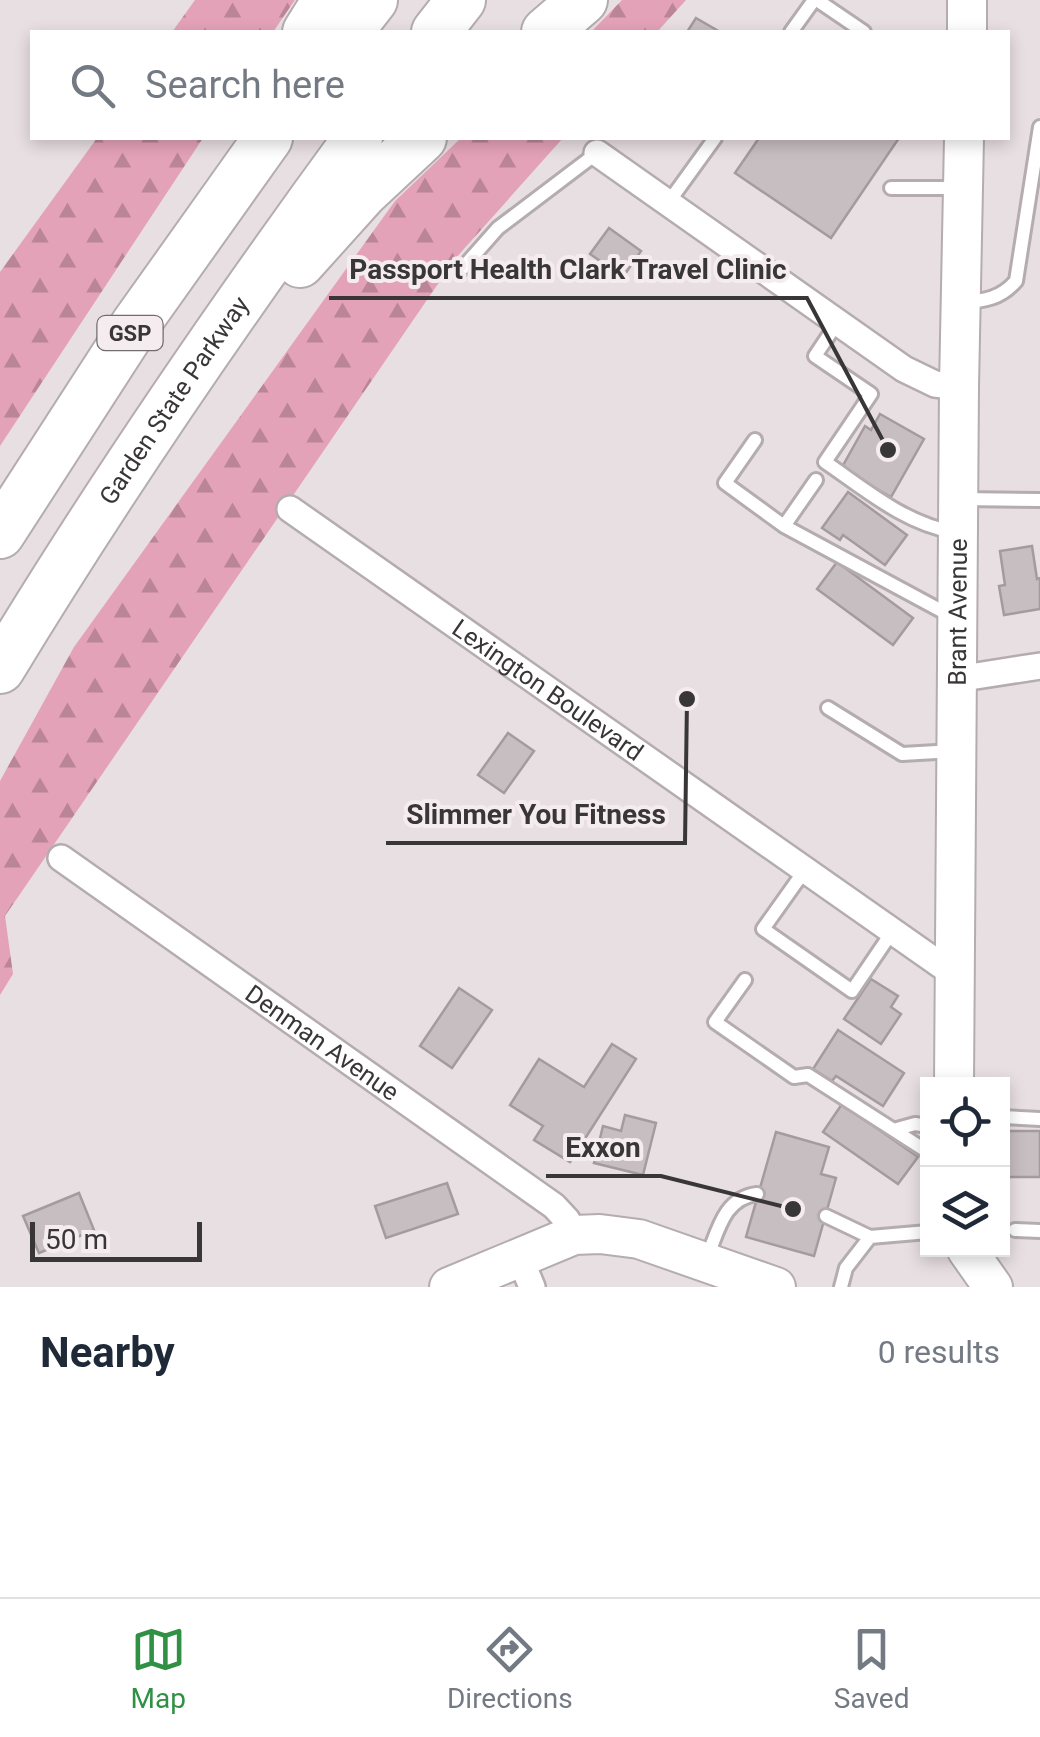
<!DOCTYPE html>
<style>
body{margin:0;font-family:Roboto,sans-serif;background:#f6f6f7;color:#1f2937}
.controls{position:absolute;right:30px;bottom:30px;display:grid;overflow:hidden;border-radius:0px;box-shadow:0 5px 15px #0003}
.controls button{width:90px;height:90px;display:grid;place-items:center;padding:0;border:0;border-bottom:2px solid #e0e1e3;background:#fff;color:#1f2937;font:50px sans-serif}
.scale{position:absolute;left:30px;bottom:25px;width:172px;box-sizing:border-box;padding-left:10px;border:5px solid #393637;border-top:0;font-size:28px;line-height:35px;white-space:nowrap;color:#393637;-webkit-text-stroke:8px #f5ecef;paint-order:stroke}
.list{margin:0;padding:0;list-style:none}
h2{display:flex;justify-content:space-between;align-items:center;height:130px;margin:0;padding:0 40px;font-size:42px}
h2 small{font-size:32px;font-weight:400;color:#747a83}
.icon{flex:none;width:55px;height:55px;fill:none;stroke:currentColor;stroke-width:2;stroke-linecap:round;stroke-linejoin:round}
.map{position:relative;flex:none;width:1040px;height:1287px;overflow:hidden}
.search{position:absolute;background:#fff;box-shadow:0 5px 15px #0003;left:30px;right:30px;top:30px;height:110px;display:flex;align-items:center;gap:25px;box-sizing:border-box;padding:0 35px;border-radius:0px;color:#747a83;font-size:38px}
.sheet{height:310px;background:#fff}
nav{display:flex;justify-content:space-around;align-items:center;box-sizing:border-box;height:140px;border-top:2px solid #e0e1e3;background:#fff;font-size:28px;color:#747a83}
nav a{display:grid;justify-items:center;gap:5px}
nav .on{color:#309044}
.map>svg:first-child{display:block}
</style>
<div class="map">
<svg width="1040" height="1287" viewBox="0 0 1040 1287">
<defs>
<pattern id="forest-firs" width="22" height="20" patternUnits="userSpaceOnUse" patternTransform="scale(2.5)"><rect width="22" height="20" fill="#e4a2b8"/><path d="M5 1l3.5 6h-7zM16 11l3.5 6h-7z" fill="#ba8596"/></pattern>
</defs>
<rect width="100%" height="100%" fill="#e8dfe2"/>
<path fill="url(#forest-firs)" d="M 195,0 L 295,0 L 273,32 L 172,32 Z
M 622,0 L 686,0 L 657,32 L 591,32 Z
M 97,138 L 203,138 L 0,446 L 0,272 Z
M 461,138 L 563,138 L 455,259 L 5,916 L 13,974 L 0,995 L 0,781 L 74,647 L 395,201 Z"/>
<path fill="#c7bec1" stroke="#a39b9e" stroke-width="2.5" d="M 696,18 L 720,32 L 687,32 Z
M 759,138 L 899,138 L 831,238 L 735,173 Z
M 609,228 L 641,251 L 623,277 L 590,254 Z
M 880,414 L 924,439 L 891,497 L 841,469 L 865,426 L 871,430 Z
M 848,492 L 907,535 L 885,565 L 843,535 L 840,540 L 822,528 Z
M 1032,546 L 1037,579 L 1040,578 L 1040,609 L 1004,615 L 999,586 L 1005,585 L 1000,551 Z
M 837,562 L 913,618 L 893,645 L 817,589 Z
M 508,733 L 534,751 L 504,793 L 478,775 Z
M 871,979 L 898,996 L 891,1007 L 901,1014 L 881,1044 L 844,1019 Z
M 459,988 L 492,1010 L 452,1068 L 420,1046 Z
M 838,1030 L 904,1073 L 883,1106 L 836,1076 L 832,1081 L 813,1069 Z
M 612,1044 L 636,1059 L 570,1162 L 534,1140 L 543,1126 L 510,1105 L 539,1059 L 584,1087 Z
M 842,1104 L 918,1157 L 898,1184 L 823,1132 Z
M 625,1115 L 656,1123 L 643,1175 L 594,1163 L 603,1126 L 621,1131 Z
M 1002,1131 L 1040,1131 L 1040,1177 L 1002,1177 Z
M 776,1132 L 829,1147 L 821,1174 L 836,1178 L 814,1256 L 746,1237 Z
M 447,1183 L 458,1214 L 386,1238 L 375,1206 Z
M 79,1193 L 94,1230 L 39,1253 L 23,1216 Z"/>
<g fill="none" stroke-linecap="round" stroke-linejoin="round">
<defs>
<path id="lane" d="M 817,0 L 864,32
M 791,32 L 814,0
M 891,188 L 961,188
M 668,203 L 715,138
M 460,271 L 498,228 L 597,153
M 963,302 C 985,301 1001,298 1016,281 L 1040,127
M 837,323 L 815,356 L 871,394 L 825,462 C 865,489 905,524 954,532
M 755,440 L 725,483 L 784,526 L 951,616
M 961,499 L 1040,500
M 784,526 L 816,480
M 828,708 L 902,754 L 954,751
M 805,870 L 763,929 L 852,991 L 892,932
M 745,980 L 715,1022 L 794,1077 L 808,1075 L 928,1152
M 1002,1117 L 1040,1119
M 897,1129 L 915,1124 L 928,1126
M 826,1216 L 870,1237 L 928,1232
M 1015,1230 L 1040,1231
M 706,1260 C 718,1232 723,1198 757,1194
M 841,1287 L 846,1268 L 870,1237"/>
<g id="street">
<path d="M 597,153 L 904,369 L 935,384 L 959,387"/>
<path id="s1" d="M 290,509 L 955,975"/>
<path d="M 957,679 L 1040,666"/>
<path id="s2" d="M 61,858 L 554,1206 L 567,1220 L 574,1235"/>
<path d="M 520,1258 L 532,1287"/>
</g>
<g id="secondary">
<path d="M 967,32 L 967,0"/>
<path id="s3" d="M 954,1084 L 959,387 L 964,138"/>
<path d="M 967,1250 L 993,1287"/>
<path d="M 449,1287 L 574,1235 L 600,1234 L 639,1239 L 776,1287"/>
</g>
<g id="highway">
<path d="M 307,32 L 327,0"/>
<path d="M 348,32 L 373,0"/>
<path d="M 436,32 L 461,0"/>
<path d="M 546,32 L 583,0"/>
<path d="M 300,263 L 363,193 L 422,138"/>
<path d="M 0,534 L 135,325 L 268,138"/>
<path id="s4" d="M 0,669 C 111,486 232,310 358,138"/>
</g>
</defs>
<use href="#lane" stroke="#b4acae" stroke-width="18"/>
<use href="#street" stroke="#b4acae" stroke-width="30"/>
<use href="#secondary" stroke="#b4acae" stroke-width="42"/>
<use href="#highway" stroke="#b4acae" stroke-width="52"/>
<use href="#lane" stroke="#fff" stroke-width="12"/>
<use href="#street" stroke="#fff" stroke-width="25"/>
<use href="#secondary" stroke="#fff" stroke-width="38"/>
<use href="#highway" stroke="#fff" stroke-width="48"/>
</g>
<g text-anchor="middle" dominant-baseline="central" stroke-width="8" stroke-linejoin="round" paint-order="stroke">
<rect fill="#f5ecef" stroke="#716d6e" stroke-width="2.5" x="97.5" y="316" width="65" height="34" rx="8"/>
<g font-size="22" font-weight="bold" fill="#393637">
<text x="130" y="333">GSP</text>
</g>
<g font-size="25" fill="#393637" stroke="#f5ecef">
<text stroke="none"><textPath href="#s4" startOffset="320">Garden State Parkway</textPath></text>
<text stroke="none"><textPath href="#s3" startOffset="472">Brant Avenue</textPath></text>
<text stroke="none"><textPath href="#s1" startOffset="315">Lexington Boulevard</textPath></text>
<text stroke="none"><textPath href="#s2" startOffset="320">Denman Avenue</textPath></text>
</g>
</g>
<path fill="none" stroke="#393637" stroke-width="4" d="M888 450L807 298H329M687 699L685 843H386M793 1209L661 1176H546"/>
<g fill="#393637" stroke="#f5ecef" stroke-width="4">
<circle cx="888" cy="450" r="10"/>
<circle cx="687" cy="699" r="10"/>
<circle cx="793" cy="1209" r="10"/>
</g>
<g font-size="28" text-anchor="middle" font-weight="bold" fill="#393637" stroke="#f5ecef" stroke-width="8" stroke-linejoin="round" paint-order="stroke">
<text x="568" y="279">Passport Health Clark Travel Clinic</text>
<text x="536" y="824">Slimmer You Fitness</text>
<text x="603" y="1157">Exxon</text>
</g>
</svg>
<div class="controls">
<button><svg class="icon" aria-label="locate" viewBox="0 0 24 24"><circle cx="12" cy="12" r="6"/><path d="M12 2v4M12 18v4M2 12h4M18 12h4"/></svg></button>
<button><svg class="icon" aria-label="layers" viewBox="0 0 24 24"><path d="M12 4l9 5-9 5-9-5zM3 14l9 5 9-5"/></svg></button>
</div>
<div class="scale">50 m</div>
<div class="search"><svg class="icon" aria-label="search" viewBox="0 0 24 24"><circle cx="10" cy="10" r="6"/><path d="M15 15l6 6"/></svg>Search here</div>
</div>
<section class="sheet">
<h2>Nearby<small>0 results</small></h2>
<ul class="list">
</ul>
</section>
<nav>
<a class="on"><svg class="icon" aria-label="map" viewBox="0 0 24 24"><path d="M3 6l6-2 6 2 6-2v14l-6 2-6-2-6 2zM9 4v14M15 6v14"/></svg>Map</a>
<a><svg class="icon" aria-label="directions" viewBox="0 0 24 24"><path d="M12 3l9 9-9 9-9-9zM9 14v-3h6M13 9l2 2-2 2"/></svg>Directions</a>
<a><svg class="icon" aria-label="saved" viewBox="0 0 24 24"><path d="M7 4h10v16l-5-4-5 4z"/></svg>Saved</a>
</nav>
